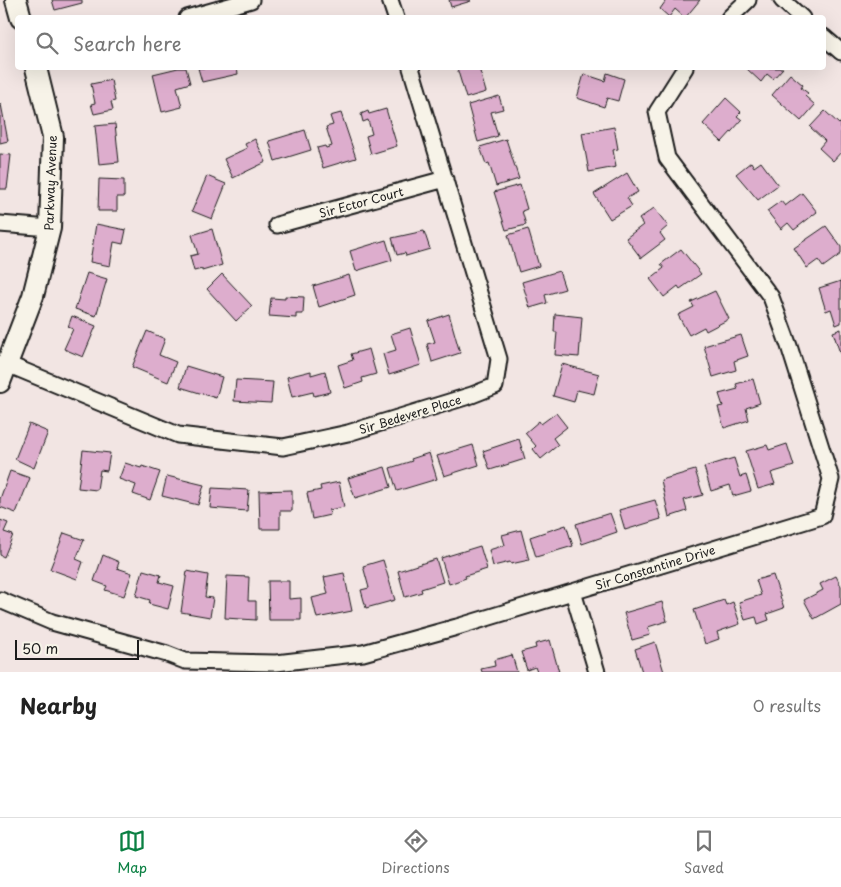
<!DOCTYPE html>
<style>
body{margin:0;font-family:"Playpen Sans",sans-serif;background:#f2f2f2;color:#222}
.scale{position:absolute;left:15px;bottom:12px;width:124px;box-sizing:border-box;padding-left:5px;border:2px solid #1c1c1c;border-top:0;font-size:14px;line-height:18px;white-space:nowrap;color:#1c1c1c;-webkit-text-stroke:4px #f7f3e8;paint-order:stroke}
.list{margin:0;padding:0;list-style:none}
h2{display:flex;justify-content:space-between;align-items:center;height:65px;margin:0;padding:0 20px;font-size:21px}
h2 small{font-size:16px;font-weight:400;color:#767676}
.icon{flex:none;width:28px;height:28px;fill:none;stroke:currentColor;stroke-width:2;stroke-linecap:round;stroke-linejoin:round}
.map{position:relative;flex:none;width:841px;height:672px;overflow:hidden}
.search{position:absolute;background:#fff;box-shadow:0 5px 20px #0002;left:15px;right:15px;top:15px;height:55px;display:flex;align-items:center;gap:12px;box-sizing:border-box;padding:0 18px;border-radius:5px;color:#767676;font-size:19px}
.sheet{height:145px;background:#fff}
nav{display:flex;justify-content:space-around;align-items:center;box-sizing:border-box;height:70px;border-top:1px solid #e0e0e0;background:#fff;font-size:14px;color:#767676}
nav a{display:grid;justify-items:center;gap:2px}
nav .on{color:#0b8043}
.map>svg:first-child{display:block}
</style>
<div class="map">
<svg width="841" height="672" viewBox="0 0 841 672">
<rect width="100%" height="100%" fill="#f2e5e3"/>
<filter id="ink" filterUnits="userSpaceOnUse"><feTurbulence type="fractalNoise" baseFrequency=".02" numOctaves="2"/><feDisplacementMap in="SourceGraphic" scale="10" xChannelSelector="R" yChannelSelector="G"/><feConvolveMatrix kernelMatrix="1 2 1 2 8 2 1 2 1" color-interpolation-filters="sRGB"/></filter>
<g filter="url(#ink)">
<path fill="#ddadcd" stroke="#1c1c1c" d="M 52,0 L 82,0 L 82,3 L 55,10 Z
M 449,0 L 470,0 L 471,1 L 451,7 Z
M 664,0 L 700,0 L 685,18 L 675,9 L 669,17 L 660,9 L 665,2 Z
M 178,68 L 186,68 L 190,83 L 177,87 L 182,107 L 162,112 L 153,74 Z
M 198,68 L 237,68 L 238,74 L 202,82 Z
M 457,68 L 479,68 L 486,92 L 466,98 Z
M 746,68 L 783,68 L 773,79 L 767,74 L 761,82 Z
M 607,73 L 624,79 L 618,101 L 607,98 L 604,107 L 577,98 L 584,74 L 605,81 Z
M 790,74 L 803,85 L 801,88 L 808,93 L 805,96 L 815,105 L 801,121 L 772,95 Z
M 111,80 L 115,101 L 111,102 L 113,110 L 94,114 L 91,104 L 95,103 L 91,84 Z
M 499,96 L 503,109 L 491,112 L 498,136 L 478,142 L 468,105 Z
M 726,98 L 741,112 L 737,116 L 742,120 L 722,142 L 703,124 Z
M 1,104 L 8,141 L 0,143 L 0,105 Z
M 386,109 L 397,146 L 371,154 L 366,136 L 372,134 L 368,120 L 363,122 L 361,114 L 368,111 L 369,114 Z
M 825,111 L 839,124 L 841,122 L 841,152 L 833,161 L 819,148 L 825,141 L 810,127 Z
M 341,113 L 356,158 L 323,168 L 317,148 L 325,146 L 326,148 L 332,146 L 326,127 L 333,125 L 330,116 Z
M 115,124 L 119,162 L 99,164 L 95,126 Z
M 614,127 L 618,149 L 613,150 L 616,167 L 589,172 L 582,133 Z
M 305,130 L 311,150 L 275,161 L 269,141 Z
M 255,139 L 266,162 L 233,178 L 224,159 L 247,148 L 245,144 Z
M 506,139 L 519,179 L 496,186 L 489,163 L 486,164 L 480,147 Z
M 0,154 L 11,155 L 7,189 L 0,189 Z
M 751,162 L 754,167 L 761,162 L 778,185 L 758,200 L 736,174 Z
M 627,173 L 638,192 L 627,198 L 632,206 L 610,219 L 594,194 Z
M 207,176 L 226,184 L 212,219 L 192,211 Z
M 99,179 L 124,180 L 124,197 L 117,197 L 117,211 L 98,211 Z
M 520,185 L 527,209 L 522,211 L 526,225 L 506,230 L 494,192 Z
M 802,193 L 817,212 L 794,230 L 788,223 L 781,229 L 767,211 L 781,201 L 785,206 Z
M 654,208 L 668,226 L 660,233 L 665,240 L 641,258 L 626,238 L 643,225 L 639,219 Z
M 96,224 L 126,230 L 123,244 L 114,242 L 110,266 L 90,262 Z
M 826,226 L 841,247 L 841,254 L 823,267 L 818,260 L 807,268 L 794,248 Z
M 212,229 L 222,265 L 202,271 L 202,269 L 194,271 L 190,256 L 198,254 L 192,235 Z
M 528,229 L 539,266 L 519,272 L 508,235 Z
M 424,231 L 430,249 L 406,256 L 405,253 L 397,255 L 392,238 Z
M 386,240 L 392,260 L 356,271 L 350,251 Z
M 681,249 L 701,274 L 680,289 L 678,286 L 664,297 L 650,279 L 664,268 L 661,264 Z
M 559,271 L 565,289 L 545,295 L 547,303 L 530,308 L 522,282 Z
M 87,273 L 107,279 L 96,316 L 75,309 Z
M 222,274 L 252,306 L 236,321 L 207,289 Z
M 349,275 L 355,295 L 319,307 L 313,286 Z
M 841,281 L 841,323 L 836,325 L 831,309 L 826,311 L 819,288 Z
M 715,291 L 729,319 L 706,331 L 704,327 L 689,335 L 678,315 L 694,307 L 691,302 Z
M 285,296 L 304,297 L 303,314 L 296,314 L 296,318 L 269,316 L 271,298 L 285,299 Z
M 449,314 L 460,353 L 432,362 L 427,344 L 435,342 L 428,321 Z
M 555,314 L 582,317 L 579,357 L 555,355 L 557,332 L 554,332 Z
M 72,316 L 96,326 L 83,357 L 64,349 L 73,329 L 68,327 Z
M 410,328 L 421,365 L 389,375 L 383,354 L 396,350 L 391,334 Z
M 841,329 L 841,356 L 833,332 Z
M 147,331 L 165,339 L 159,355 L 176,362 L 168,382 L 132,367 Z
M 741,335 L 748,356 L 734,361 L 736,370 L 713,377 L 704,346 Z
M 369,349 L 376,374 L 362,378 L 363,382 L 345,388 L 338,365 L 353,360 L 351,354 Z
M 562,364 L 599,374 L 594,394 L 577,390 L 574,402 L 553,396 Z
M 186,366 L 222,377 L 216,398 L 180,387 Z
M 311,371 L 311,375 L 325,371 L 330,392 L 314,396 L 313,392 L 292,397 L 287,377 Z
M 753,379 L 760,403 L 746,408 L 749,420 L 724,428 L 718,407 L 723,406 L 719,394 L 738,389 L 736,384 Z
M 236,380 L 273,382 L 271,403 L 234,401 Z
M 556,413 L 567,427 L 553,438 L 558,445 L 541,459 L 533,449 L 536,446 L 525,433 L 539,421 L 541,424 Z
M 29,424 L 48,432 L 34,468 L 15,459 Z
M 519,439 L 525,459 L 490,470 L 483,451 Z
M 787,444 L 794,466 L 771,473 L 775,484 L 758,489 L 746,451 L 767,445 L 769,450 Z
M 473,445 L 479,465 L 444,476 L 437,456 Z
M 83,450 L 110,453 L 107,471 L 100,470 L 97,490 L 78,488 Z
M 429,453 L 437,479 L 397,491 L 390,468 L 412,461 L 411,459 Z
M 734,458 L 740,477 L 746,475 L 751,491 L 733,496 L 730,485 L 711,491 L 704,467 Z
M 125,463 L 141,468 L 142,466 L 160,472 L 150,500 L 133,494 L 136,485 L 119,479 Z
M 385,467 L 391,487 L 355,498 L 348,478 Z
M 695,470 L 703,495 L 684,500 L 687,511 L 669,517 L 661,480 Z
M 10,471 L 30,478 L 16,513 L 0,507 L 0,499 Z
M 167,476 L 204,485 L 198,505 L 162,496 Z
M 339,482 L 344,507 L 329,510 L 330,515 L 312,519 L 307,493 L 321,490 L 320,486 Z
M 212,488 L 249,490 L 247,511 L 210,508 Z
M 292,490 L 292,511 L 280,511 L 280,529 L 260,529 L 259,491 Z
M 655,500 L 661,519 L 625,530 L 619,510 Z
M 610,513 L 617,532 L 582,544 L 576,524 Z
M 0,520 L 8,523 L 4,532 L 13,535 L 4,557 L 0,555 Z
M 566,525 L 573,546 L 536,557 L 530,537 Z
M 521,530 L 529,560 L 511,564 L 510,562 L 493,566 L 489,550 L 505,545 L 502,535 Z
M 64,533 L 84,540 L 76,559 L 83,562 L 77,579 L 50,569 Z
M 480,546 L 487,569 L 465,576 L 466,578 L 449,584 L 441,558 Z
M 103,555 L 119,562 L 117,568 L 132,573 L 124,596 L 105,590 L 107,586 L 94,581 Z
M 436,559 L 443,582 L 421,589 L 422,592 L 405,597 L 398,571 Z
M 383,560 L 395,600 L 366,608 L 361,590 L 369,588 L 363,566 Z
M 143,570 L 161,575 L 159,582 L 174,586 L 168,609 L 149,604 L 150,600 L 136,596 Z
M 187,571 L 208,575 L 205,597 L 213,598 L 210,617 L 181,612 Z
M 344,573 L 352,611 L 317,618 L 312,598 L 328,594 L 324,577 Z
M 773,575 L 784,608 L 767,614 L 769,620 L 758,624 L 756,617 L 745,620 L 739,602 L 761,595 L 756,580 Z
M 227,576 L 249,577 L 248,601 L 256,601 L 256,620 L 225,618 Z
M 836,576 L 841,586 L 841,604 L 814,619 L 804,600 L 823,590 L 820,584 Z
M 268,581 L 289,581 L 289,599 L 301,598 L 301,620 L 269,620 Z
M 724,600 L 726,605 L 733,602 L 740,624 L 717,632 L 719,639 L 705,644 L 694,610 Z
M 662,602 L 667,621 L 648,627 L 650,635 L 632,640 L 624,613 Z
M 550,640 L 559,672 L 537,672 L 535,667 L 527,670 L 521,652 L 536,648 L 535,644 Z
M 655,642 L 664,672 L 642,672 L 635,649 Z
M 512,655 L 517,672 L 482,672 L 481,669 L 495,666 L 494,660 Z"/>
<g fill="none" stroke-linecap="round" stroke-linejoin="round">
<defs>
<path id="minor" d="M 390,0 L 396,18
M 782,0 L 802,18
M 187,18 L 251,0
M 729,18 L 748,0
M 824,37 L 841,52
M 0,224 L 50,228
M 277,225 L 445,179
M 7,364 L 178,435 L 283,447 L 348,433 L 472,395 L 495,386 L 499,359 L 411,68
M 573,592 L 597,672
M 0,600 L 52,622 L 167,654 L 185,661 L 276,663 L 363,653 L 457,627 L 822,516 L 831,479 L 789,346 L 771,297 L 667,158 L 657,112 L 685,68"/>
<path id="tertiary" d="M 16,0 L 21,18
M 0,382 L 33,296 L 50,228 L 53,137 L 36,68"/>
</defs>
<use href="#minor" stroke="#1c1c1c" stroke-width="19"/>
<use href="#tertiary" stroke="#1c1c1c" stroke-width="24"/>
<use href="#minor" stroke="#f7f3e8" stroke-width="15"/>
<use href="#tertiary" stroke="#f7f3e8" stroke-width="20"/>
</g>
</g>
<g text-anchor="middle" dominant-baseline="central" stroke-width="4" stroke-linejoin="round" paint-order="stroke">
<g font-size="12" fill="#1c1c1c" stroke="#f7f3e8">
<text transform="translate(50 183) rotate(-88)">Parkway Avenue</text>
<text transform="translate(361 202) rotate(-15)">Sir Ector Court</text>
<text transform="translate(410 414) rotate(-17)">Sir Bedevere Place</text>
<text transform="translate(655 567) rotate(-17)">Sir Constantine Drive</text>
</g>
</g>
</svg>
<div class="scale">50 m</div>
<div class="search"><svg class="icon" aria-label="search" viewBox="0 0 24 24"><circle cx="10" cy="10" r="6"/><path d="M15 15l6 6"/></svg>Search here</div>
</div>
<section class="sheet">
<h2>Nearby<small>0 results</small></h2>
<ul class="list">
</ul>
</section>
<nav>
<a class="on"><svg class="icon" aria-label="map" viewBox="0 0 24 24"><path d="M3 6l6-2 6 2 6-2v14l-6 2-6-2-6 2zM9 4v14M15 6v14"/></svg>Map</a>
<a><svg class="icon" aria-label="directions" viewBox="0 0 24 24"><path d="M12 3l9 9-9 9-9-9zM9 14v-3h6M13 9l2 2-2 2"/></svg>Directions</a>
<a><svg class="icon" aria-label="saved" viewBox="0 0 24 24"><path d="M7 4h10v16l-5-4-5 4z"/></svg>Saved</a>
</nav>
